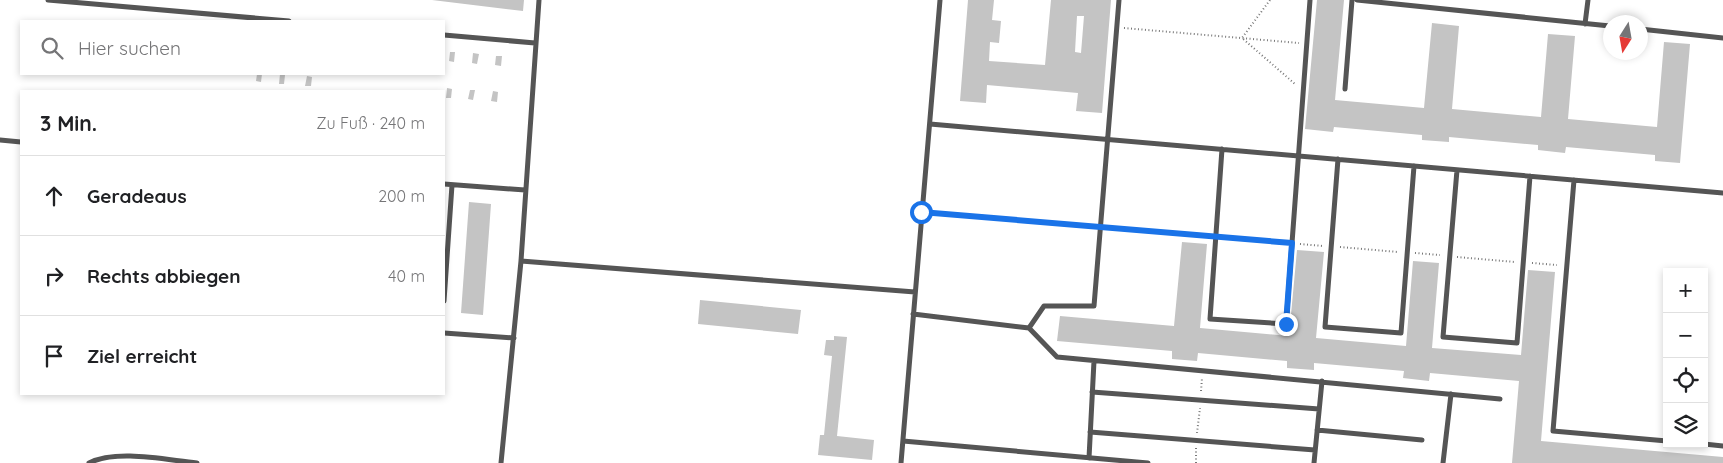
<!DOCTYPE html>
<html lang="de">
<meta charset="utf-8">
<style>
body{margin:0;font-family:Quicksand,sans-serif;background:#f2f2f2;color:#202124}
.controls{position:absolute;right:15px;bottom:15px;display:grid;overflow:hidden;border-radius:0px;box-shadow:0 2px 8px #0003}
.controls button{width:45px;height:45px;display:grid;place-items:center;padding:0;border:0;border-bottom:1px solid #e0e0e0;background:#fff;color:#202124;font:25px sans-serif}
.compass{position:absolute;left:1603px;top:15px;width:45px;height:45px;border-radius:50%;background:#fff;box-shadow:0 2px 8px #0003;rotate:191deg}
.stop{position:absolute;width:15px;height:15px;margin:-11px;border:4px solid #1a73e8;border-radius:50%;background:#fff}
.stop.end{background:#1a73e8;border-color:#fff;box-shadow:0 1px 5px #0008}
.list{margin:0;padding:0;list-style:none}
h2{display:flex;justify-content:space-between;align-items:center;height:65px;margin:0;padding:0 20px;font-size:21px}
h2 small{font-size:16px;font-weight:400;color:#757577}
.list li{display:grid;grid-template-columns:32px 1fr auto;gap:15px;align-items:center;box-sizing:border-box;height:80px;padding:0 20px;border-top:1px solid #e0e0e0}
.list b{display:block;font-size:19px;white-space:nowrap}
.list em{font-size:16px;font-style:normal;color:#757577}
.icon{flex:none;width:28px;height:28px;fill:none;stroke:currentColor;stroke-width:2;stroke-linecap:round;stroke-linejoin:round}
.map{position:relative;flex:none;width:1723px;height:463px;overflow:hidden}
.search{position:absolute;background:#fff;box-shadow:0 2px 8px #0003;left:20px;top:20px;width:425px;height:55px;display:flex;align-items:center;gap:12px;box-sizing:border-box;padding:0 18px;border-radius:0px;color:#757577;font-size:19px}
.panel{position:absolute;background:#fff;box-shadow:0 2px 8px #0003;left:20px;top:90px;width:425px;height:305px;border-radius:0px}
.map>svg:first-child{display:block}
</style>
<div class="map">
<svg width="1723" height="463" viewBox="0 0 1723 463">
<rect width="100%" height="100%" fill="#fff"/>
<path fill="#c4c4c4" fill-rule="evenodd" d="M 432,0 L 524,0 L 523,11 Z
M 968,0 L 994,0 L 992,20 L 1001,21 L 999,43 L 990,42 L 989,61 L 1045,65 L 1051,0 L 1111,0 L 1102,113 L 1076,111 L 1078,93 L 987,85 L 986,103 L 960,101 ZM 1077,16 L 1084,16 L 1081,53 L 1075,52 Z
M 1317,0 L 1344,0 L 1335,100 L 1424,108 L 1432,23 L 1459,26 L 1452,109 L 1541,117 L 1548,34 L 1575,36 L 1568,119 L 1657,127 L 1664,42 L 1690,44 L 1680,163 L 1655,161 L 1655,155 L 1566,147 L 1565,153 L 1538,150 L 1538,145 L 1449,137 L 1449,142 L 1422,140 L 1422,135 L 1334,127 L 1333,132 L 1305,129 Z
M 450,52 L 455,52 L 454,62 L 449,61 Z
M 473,53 L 479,54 L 477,64 L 472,63 Z
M 496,56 L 502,56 L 501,66 L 495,65 Z
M 257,74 L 262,74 L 261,82 L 256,81 Z
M 280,74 L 285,75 L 284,84 L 279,84 Z
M 307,76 L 312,77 L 311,86 L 305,86 Z
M 447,88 L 452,89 L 451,98 L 446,98 Z
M 470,90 L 475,90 L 473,100 L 468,99 Z
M 493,91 L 498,92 L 497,102 L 491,101 Z
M 469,202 L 491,204 L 483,315 L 461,313 Z
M 1182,242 L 1207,244 L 1200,328 L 1289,336 L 1297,250 L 1324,252 L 1316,338 L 1406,346 L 1413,261 L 1439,263 L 1432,348 L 1521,355 L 1528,270 L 1555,272 L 1541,441 L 1723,457 L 1723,463 L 1512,463 L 1519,381 L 1430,373 L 1429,381 L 1403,378 L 1404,371 L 1314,363 L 1314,370 L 1287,368 L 1287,361 L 1198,353 L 1197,361 L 1172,359 L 1172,351 L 1057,341 L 1060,316 L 1174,326 Z
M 700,300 L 801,310 L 798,334 L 698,324 Z
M 834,336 L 847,337 L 837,436 L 874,440 L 872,460 L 818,455 L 820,435 L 824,435 L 832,356 L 824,355 L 826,340 L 834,340 Z"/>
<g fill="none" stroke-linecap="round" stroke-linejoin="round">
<path stroke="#777" stroke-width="2" stroke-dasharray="1 2.5" stroke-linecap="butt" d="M 1270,0 L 1242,38 L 1295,84
M 1124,28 L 1299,43
M 929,213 L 1091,227
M 1109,228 L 1209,236
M 1223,238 L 1283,242
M 1300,244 L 1323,246
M 1340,247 L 1398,252
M 1415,253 L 1440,255
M 1457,257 L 1515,262
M 1532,263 L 1557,265
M 1201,391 L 1202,378
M 1197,433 L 1200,408
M 1196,463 L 1196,448"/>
<path stroke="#555" stroke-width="5" d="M 48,0 L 289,21
M 1357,0 L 1610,26
M 1585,24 L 1588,0
M 1640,29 L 1723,38
M 444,35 L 535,43
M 1345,89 L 1352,0
M 930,124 L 1723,193
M 0,140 L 21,142
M 1222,149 L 1210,319 L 1286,324 L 1310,0
M 1338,159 L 1325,327 L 1401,333 L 1414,166
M 1457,170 L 1443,337 L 1517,343 L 1530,176
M 1574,180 L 1553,431 L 1667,441
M 444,184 L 525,190
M 521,261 L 915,292
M 444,301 L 452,185
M 913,314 L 1029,328 L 1044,306 L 1094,306 L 1119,0
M 1029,328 L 1057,357 L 1500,399
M 444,333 L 514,338
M 1092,392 L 1319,409
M 1317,430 L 1422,440
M 1090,432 L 1315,450
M 903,441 L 1148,463
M 1704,444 L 1723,446
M 1089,458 L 1094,361
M 89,463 C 117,449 166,460 197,463
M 501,463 L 521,261 L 539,0
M 901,463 L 940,0
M 1314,463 L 1322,381
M 1443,463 L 1451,394"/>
</g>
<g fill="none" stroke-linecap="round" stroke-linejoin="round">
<path stroke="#1a73e8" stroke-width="6" d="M 921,212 L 1292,243 L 1286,324"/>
</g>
</svg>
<div class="controls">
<button>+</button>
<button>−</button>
<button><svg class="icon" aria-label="locate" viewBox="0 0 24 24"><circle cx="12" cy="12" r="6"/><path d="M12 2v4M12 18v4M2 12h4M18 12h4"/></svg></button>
<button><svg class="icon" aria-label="layers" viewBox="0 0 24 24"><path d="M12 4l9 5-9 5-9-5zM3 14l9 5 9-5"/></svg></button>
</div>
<svg class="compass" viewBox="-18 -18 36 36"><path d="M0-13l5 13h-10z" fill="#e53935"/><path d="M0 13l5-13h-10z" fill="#757577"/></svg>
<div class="stop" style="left:921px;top:212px"></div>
<div class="stop end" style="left:1286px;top:324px"></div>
<div class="search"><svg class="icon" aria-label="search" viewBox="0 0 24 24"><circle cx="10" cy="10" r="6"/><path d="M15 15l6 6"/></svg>Hier suchen</div>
<section class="panel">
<h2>3 Min.<small>Zu Fuß · 240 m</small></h2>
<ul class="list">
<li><svg class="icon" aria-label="ahead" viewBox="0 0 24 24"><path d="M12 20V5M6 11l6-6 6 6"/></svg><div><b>Geradeaus</b></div><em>200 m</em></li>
<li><svg class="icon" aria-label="right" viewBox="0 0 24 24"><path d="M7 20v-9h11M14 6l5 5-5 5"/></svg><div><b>Rechts abbiegen</b></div><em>40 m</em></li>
<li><svg class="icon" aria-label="arrive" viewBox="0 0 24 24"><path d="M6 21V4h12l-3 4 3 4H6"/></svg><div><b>Ziel erreicht</b></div></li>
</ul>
</section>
</div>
